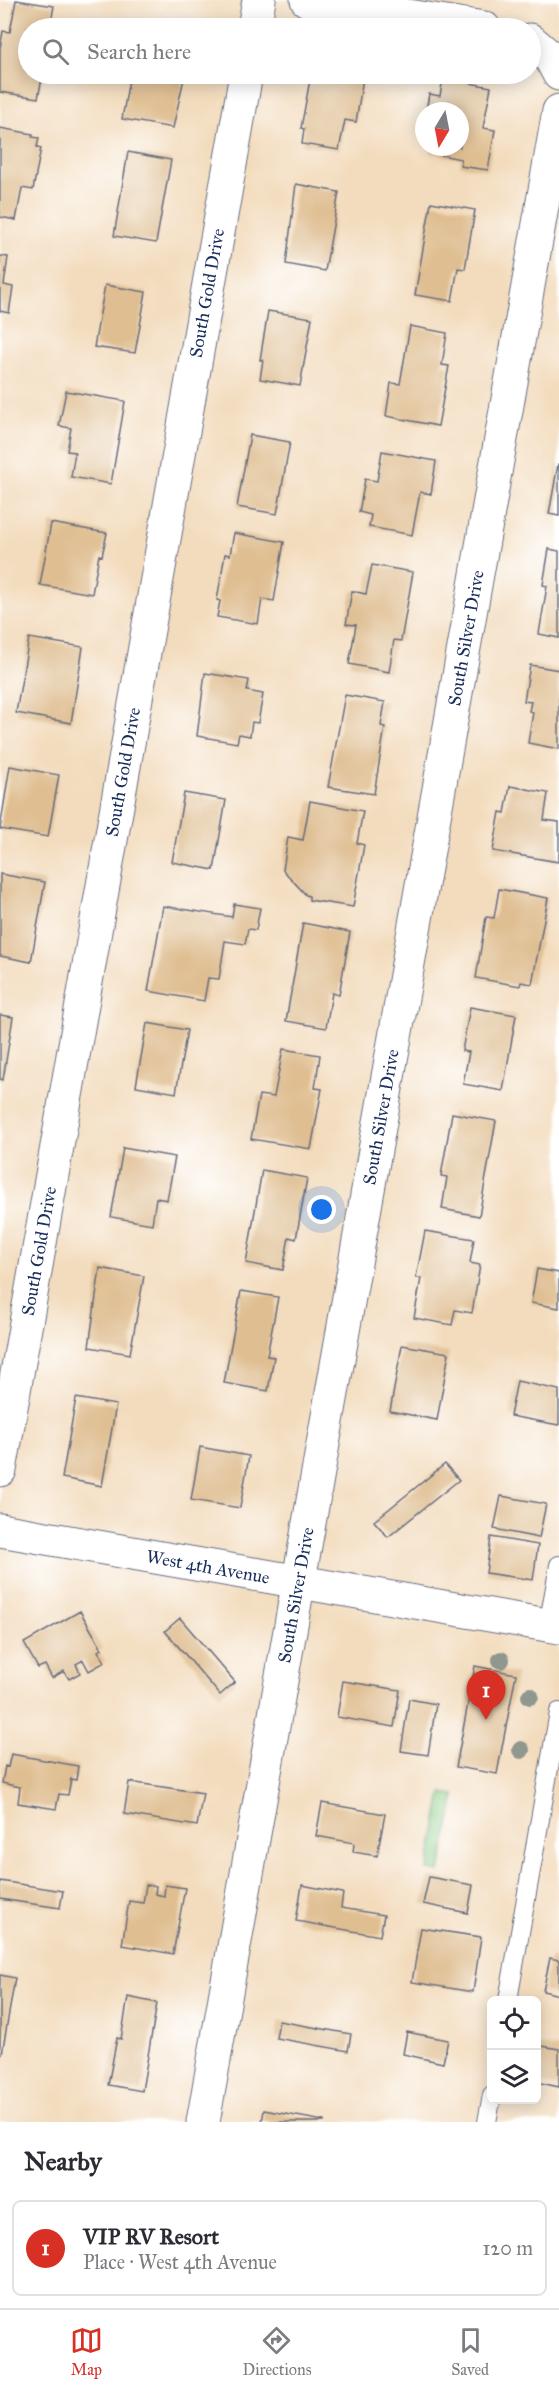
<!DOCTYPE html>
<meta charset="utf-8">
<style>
body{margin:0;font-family:"IM FELL Great Primer",serif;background:#f2f2f3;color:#2b2b33}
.controls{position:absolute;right:18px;bottom:18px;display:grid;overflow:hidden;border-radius:9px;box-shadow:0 3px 15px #0003}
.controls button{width:54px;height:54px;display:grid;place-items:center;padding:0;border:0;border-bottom:2px solid #e1e1e2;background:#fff;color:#2b2b33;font:30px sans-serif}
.compass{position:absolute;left:415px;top:102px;width:54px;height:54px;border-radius:50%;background:#fff;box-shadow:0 3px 15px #0003;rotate:190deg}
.you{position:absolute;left:322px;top:1210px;width:21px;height:21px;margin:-15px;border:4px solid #fff;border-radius:50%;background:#1a73e8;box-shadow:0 0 0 9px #1a73e833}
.badge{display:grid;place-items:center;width:39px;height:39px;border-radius:50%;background:#d93025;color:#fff;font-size:20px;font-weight:700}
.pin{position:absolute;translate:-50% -50px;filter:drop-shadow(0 2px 3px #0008)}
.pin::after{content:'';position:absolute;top:32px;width:21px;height:18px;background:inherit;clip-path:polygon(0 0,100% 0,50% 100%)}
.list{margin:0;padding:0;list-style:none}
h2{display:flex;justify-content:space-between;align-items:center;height:78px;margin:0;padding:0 24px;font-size:26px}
h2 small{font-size:20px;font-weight:400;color:#7c7c81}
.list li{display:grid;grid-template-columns:39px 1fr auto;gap:18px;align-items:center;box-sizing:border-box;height:96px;margin:0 12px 12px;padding:0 12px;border:2px solid #e1e1e2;border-radius:9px}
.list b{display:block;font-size:22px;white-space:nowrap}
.list p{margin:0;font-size:20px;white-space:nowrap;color:#7c7c81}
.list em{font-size:20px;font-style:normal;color:#7c7c81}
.icon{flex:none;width:33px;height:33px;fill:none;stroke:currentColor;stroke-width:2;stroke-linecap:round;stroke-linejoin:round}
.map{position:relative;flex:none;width:559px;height:2122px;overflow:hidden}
.search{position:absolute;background:#fff;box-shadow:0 3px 15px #0003;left:18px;right:18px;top:18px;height:66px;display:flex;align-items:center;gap:15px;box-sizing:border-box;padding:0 21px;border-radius:33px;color:#7c7c81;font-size:22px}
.sheet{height:186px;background:#fff}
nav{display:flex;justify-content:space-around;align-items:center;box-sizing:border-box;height:84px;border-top:2px solid #e1e1e2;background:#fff;font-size:16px;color:#7c7c81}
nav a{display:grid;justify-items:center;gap:3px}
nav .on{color:#d93025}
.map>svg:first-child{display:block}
</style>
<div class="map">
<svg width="559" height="2122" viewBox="0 0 559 2122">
<rect width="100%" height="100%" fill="#fff"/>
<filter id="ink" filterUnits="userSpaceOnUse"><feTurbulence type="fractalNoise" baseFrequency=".0167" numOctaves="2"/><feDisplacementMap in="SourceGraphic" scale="12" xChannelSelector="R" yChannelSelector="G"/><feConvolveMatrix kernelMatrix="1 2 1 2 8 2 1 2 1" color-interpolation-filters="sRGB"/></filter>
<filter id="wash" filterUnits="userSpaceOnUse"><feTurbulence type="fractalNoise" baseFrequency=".008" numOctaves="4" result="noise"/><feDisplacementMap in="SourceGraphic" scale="24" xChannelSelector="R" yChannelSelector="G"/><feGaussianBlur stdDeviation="1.35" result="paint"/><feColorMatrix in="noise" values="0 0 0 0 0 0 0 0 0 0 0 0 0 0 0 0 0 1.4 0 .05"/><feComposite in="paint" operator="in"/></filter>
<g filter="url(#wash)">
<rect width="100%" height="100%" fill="#f3dcbd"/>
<path fill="#8ccc83" stroke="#547e70" stroke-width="1.5" d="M 442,1793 L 455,1795 L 440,1872 L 428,1870 Z"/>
<g id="blocks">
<path fill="#dfbe91" d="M 16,0 L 54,6 L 50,28 L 28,28 L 28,74 L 43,74 L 38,98 L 0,92 L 0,48 L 3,31 L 10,32 Z
M 130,74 L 185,74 L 173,128 L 122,119 Z
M 311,74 L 335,74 L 363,78 L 356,122 L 345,120 L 339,150 L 302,144 L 304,129 L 301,128 Z
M 443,78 L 491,87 L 483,128 L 495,130 L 488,170 L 460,166 L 461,159 L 430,153 L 431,147 L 460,147 L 460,111 L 426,111 L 429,94 L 440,96 Z
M 0,128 L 33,134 L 32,137 L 39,138 L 37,147 L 41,148 L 33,190 L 22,188 L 16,220 L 0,217 Z
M 128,152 L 171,160 L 156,243 L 114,236 Z
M 296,184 L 339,192 L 325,271 L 286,264 Z
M 431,202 L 475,210 L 465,269 L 458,268 L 452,301 L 415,295 Z
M 0,256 L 8,257 L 4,285 L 13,287 L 9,313 L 0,311 Z
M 105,285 L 146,292 L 135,353 L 94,347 Z
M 268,311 L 312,318 L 300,386 L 260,379 L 263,360 L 260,360 Z
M 410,326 L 447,333 L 442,365 L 449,366 L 438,426 L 386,416 L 391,383 L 400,384 Z
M 66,391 L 125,401 L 111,484 L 71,477 L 75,452 L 67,451 L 71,428 L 59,426 Z
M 250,435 L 290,442 L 277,514 L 237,507 Z
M 382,451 L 436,461 L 431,494 L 420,492 L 412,535 L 369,527 L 371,515 L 359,512 L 365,479 L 377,481 Z
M 558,464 L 559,464 L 559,516 L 549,514 Z
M 51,523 L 107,533 L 102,556 L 99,555 L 92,594 L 40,585 Z
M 234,533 L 284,542 L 274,601 L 262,599 L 258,624 L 217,617 L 220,601 L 217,600 L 225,554 L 230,555 Z
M 549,549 L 559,551 L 559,638 L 539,634 L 547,586 L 543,585 Z
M 372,565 L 413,572 L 401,641 L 394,640 L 389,672 L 349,664 L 356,625 L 346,624 L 352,591 L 366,594 Z
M 29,638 L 83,647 L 71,723 L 16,713 Z
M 530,665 L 559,670 L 559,749 L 528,743 L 533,712 L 529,711 L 531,702 L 524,701 Z
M 205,673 L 249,680 L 247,691 L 263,694 L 258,723 L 252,722 L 250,736 L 239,734 L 237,743 L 197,736 Z
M 345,695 L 385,702 L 381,726 L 385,727 L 374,794 L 328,787 Z
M 10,766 L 59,775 L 48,837 L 0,829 Z
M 510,786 L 548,793 L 544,820 L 559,822 L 559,862 L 493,851 L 500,812 L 505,813 Z
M 184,793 L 226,800 L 214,870 L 172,862 Z
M 310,801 L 363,811 L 357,843 L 364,845 L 353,907 L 309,900 L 309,896 L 306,895 L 283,870 L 288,837 L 303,840 Z
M 0,874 L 45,882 L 31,962 L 0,956 Z
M 499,889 L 548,898 L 532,984 L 521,982 L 520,986 L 476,978 L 486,917 L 494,918 Z
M 234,904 L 260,908 L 256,930 L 248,929 L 245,944 L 225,941 L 219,979 L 208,978 L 204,1001 L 148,991 L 163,906 L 232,917 Z
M 303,923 L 350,932 L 339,995 L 332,993 L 326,1028 L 286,1021 Z
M 470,1007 L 516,1015 L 503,1091 L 463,1084 L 469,1052 L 462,1051 Z
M 0,1015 L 13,1017 L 3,1080 L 0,1079 Z
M 147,1023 L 187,1030 L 176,1093 L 136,1086 Z
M 283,1049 L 320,1055 L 315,1088 L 322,1089 L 311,1149 L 251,1139 L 259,1095 L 274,1097 Z
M 452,1113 L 496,1121 L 479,1216 L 442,1209 L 447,1177 L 441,1176 Z
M 123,1148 L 175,1157 L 167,1200 L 156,1198 L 152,1224 L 111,1217 Z
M 262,1170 L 307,1178 L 296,1239 L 289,1237 L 283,1270 L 246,1263 Z
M 425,1231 L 474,1239 L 470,1263 L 480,1265 L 472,1313 L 455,1310 L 452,1325 L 414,1318 L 421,1278 L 416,1278 Z
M 100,1268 L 144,1276 L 130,1354 L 89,1347 Z
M 537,1269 L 559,1273 L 559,1308 L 531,1303 Z
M 241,1291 L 278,1297 L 267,1356 L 274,1357 L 268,1391 L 224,1383 Z
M 402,1345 L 449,1353 L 437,1420 L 390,1411 Z
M 517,1381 L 559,1390 L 559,1425 L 510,1416 Z
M 76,1398 L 116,1405 L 102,1486 L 62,1478 Z
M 200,1447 L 249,1456 L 240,1508 L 191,1500 Z
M 445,1464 L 459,1480 L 388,1537 L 374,1521 Z
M 501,1496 L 546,1504 L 539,1538 L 494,1529 Z
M 491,1537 L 538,1545 L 533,1580 L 486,1573 Z
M 80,1611 L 102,1649 L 98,1651 L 105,1662 L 89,1671 L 83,1660 L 76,1664 L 80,1673 L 69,1679 L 64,1671 L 52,1678 L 45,1665 L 38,1668 L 24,1643 Z
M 180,1618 L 235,1682 L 220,1695 L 165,1631 Z
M 475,1666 L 516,1674 L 497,1774 L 456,1767 Z
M 343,1681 L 400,1690 L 394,1727 L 337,1717 Z
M 409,1699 L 436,1704 L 428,1755 L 401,1751 Z
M 11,1754 L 78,1766 L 76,1780 L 71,1779 L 68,1795 L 59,1794 L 56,1809 L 18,1803 L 20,1787 L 2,1783 L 5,1766 L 8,1767 Z
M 129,1782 L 203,1793 L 197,1826 L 124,1814 Z
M 322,1803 L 385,1814 L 377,1856 L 353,1852 L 354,1843 L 316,1836 Z
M 429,1877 L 473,1885 L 468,1913 L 423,1904 Z
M 0,1881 L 63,1891 L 60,1908 L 0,1899 Z
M 146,1885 L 156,1886 L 155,1894 L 164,1896 L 165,1885 L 185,1888 L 173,1954 L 122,1945 L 129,1901 L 143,1903 Z
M 302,1885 L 343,1893 L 341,1908 L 384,1915 L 380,1936 L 296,1921 Z
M 421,1928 L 481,1937 L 473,1992 L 412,1982 Z
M 550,1958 L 559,1960 L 559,1995 L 543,1991 Z
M 0,1975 L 15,1978 L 2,2054 L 0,2054 Z
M 128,1997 L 157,2003 L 142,2091 L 108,2085 L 117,2038 L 121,2039 Z
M 279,2021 L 351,2034 L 348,2051 L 276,2038 Z
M 407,2032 L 448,2040 L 443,2063 L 403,2054 Z
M 536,2045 L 559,2049 L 559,2087 L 536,2082 Z
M 264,2110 L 324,2121 L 324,2122 L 262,2122 Z"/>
</g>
</g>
<g filter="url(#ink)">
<use href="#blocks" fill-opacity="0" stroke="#676c7f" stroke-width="1.5"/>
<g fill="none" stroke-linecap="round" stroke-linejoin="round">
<defs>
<path id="service" d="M 548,1626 L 559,1565
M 508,2000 L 559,1712
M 487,2122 L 492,2095"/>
<path id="minor" d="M 307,0 L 484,28
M 254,28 L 259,0
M 530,40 L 550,57 L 559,74
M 0,1470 L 246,74
M 0,1530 L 559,1627
M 203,2122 L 559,111"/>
</defs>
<use href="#service" stroke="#676c7f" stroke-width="20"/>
<use href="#minor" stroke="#676c7f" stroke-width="35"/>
<use href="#service" stroke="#fff" stroke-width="18"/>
<use href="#minor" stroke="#fff" stroke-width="33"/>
</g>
<g fill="#8f978f">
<circle cx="501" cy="1660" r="9"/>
<circle cx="530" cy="1696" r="9"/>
<circle cx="521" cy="1750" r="9"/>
</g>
</g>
<g text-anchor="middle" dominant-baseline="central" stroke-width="4.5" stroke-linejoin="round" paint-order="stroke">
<g font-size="18" fill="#1b2f5e" stroke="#fff">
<text transform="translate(207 293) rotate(-80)">South Gold Drive</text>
<text transform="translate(466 638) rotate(-80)">South Silver Drive</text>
<text transform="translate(123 772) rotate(-80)">South Gold Drive</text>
<text transform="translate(381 1117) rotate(-80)">South Silver Drive</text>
<text transform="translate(39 1251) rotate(-80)">South Gold Drive</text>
<text transform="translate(208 1567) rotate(10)">West 4th Avenue</text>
<text transform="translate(296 1595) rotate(-80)">South Silver Drive</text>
</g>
</g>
</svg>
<div class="controls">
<button><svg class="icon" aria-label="locate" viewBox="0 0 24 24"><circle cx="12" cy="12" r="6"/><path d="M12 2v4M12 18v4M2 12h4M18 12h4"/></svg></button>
<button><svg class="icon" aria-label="layers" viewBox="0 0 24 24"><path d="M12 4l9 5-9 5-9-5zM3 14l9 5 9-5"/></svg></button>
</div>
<svg class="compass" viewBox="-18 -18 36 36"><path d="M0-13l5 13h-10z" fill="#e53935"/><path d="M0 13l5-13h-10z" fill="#7c7c81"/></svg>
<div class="you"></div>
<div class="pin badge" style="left:486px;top:1720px">1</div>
<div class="search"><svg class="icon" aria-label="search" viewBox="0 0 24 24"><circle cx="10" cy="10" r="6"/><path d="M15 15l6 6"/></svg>Search here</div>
</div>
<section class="sheet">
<h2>Nearby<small></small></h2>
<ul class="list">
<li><span class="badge">1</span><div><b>VIP RV Resort</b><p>Place · West 4th Avenue</p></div><em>120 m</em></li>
</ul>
</section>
<nav>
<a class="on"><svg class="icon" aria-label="map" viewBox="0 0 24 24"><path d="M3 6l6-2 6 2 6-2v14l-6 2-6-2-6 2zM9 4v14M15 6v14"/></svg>Map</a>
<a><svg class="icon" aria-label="directions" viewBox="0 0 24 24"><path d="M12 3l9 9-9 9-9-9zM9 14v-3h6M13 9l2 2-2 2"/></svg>Directions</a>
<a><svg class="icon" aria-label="saved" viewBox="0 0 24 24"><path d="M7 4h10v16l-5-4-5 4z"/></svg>Saved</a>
</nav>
